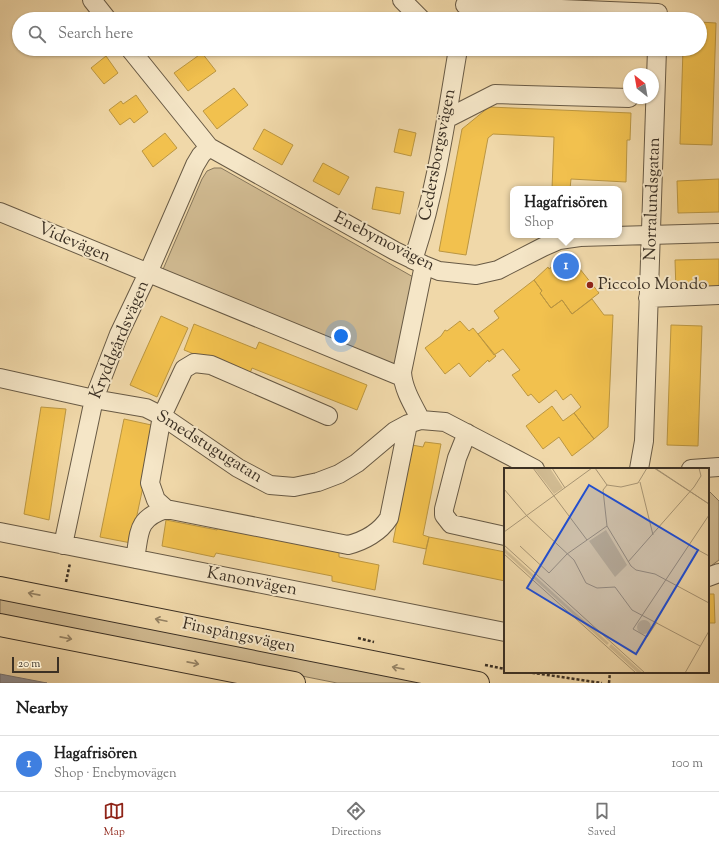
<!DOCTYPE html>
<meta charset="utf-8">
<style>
body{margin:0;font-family:"Sorts Mill Goudy",serif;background:#f6f6f6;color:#222}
.compass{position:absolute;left:623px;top:68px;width:36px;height:36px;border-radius:50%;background:#fff;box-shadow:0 1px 3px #0004;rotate:329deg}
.scale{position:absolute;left:12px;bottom:10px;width:47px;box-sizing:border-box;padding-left:4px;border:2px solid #3b3024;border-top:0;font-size:11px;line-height:14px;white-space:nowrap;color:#3b3024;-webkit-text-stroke:3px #f5e6c7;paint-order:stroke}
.you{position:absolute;left:341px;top:336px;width:14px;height:14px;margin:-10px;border:3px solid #fff;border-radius:50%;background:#1a73e8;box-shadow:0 0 0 6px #1a73e833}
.badge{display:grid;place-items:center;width:26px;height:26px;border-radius:50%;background:#8f2418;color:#fff;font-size:13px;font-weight:700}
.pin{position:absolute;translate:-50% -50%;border:2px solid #fff;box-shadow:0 1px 4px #0006}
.popup{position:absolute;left:510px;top:186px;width:112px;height:52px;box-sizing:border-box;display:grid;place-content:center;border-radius:8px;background:#fff;filter:drop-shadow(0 1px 3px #0005);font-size:13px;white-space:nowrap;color:#767676}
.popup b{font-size:15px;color:#222}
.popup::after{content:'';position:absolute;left:50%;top:100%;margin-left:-8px;border:8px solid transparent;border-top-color:#fff}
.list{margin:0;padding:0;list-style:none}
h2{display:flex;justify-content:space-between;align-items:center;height:52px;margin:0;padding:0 16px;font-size:17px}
h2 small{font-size:13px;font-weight:400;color:#767676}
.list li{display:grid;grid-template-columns:26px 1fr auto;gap:12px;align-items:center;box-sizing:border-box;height:56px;padding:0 16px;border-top:1px solid #e0e0e0}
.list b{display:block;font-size:15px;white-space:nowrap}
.list p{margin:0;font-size:13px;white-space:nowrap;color:#767676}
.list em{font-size:13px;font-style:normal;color:#767676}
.icon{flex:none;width:22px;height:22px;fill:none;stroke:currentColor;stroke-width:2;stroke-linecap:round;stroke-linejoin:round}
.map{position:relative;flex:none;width:719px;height:683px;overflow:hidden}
.search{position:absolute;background:#fff;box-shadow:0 1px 3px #0004;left:12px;right:12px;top:12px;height:44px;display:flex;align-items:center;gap:10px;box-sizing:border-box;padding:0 14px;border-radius:22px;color:#767676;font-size:15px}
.sheet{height:108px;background:#fff}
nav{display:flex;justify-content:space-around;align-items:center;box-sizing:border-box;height:56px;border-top:1px solid #e0e0e0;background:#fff;font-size:11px;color:#767676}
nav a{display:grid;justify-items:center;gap:2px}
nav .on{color:#8f2418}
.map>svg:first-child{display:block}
</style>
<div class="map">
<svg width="719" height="683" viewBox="0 0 719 683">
<rect width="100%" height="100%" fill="#f0d8a9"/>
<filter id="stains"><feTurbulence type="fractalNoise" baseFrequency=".005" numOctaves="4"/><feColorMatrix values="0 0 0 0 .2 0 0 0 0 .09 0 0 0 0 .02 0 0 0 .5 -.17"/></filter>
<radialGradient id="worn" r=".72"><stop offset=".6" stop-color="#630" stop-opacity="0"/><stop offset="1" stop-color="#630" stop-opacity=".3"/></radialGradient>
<path fill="#d1bb92" stroke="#86765b" d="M 214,168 L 221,168 L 415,278 L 396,369 L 161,274 L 202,179 L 207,171 Z
M 708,490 L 719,501 L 719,560 L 708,568 Z
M 0,598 L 431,683 L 337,683 L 0,616 Z"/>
<path fill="#f2c14e" stroke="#bb9641" d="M 492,12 L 630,19 L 492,19 Z
M 700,22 L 716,23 L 712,145 L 680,144 L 683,49 L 700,49 Z
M 154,49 L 165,49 L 158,54 Z
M 202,53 L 216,71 L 188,91 L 174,73 Z
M 106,56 L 118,73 L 104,84 L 91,68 Z
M 234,88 L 248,105 L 217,129 L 203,111 Z
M 136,95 L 148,112 L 134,123 L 130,118 L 120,125 L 109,110 L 121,101 L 123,104 Z
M 489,107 L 631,113 L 630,140 L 627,140 L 626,182 L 571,179 L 570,189 L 552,189 L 554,137 L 493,134 L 488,138 L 466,255 L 439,251 L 462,129 Z
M 264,129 L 293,145 L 282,165 L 253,149 Z
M 399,129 L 416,133 L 411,156 L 394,152 Z
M 165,133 L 177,148 L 153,167 L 142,151 Z
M 323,163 L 349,177 L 339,195 L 313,181 Z
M 719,179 L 719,212 L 678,213 L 677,181 Z
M 376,187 L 404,192 L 400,214 L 372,209 Z
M 563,258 L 571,268 L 576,264 L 599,293 L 572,314 L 562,300 L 551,308 L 540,293 L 542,291 L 534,280 L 548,267 L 549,269 Z
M 719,259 L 719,290 L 676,291 L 675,260 Z
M 534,280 L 542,291 L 540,293 L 551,308 L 562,300 L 572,314 L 592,299 L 604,315 L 613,315 L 608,427 L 594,439 L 574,413 L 581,407 L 571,394 L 563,400 L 556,390 L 539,403 L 531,394 L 528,396 L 512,375 L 520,370 L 503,349 L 494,355 L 478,334 L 499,318 L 494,311 Z
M 161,316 L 188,328 L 157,397 L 130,385 Z
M 460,321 L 469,331 L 473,328 L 496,356 L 489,362 L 488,360 L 470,377 L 459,363 L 445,374 L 425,348 L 441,336 L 445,330 L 447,331 Z
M 194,324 L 256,349 L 259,342 L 367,385 L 357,410 L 252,368 L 249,376 L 184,350 Z
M 671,325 L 702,326 L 698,446 L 667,445 Z
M 552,406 L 563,421 L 574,413 L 594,439 L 572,456 L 559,437 L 543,449 L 526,426 Z
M 41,407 L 66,409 L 49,520 L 24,514 Z
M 124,419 L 156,426 L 131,543 L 100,537 Z
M 425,442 L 441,444 L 423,535 L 429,537 L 426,549 L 393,542 L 412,445 L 423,447 Z
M 166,520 L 217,530 L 218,525 L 339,549 L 339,557 L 379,565 L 375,590 L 332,581 L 332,576 L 216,553 L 214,557 L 162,546 Z
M 429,537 L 505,552 L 505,581 L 423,564 Z
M 708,594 L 714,594 L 715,623 L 708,623 Z"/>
<path fill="#8d8d92" stroke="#747171" d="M 0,674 L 47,683 L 0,683 Z"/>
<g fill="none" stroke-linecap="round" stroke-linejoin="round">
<defs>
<path id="minor" d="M 92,0 L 107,19
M 402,0 L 421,19
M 465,5 L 658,13
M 130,49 L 209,147 L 395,251 L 424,265 L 439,271 L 476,275 L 498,270 L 543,247 L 559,240 L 580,237 L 719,233
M 446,119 L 495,94 L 629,98
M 0,212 L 402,377
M 413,260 C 436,192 446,120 458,49
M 648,298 L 719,295
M 0,378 L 94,399 L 146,408 L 162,416 L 238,468 L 270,485 L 294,487 L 318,482 L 339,474 L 357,463 L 395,431 L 408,424 L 421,420 L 445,422 L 535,469
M 328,416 L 211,365 L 194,363 L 184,369 L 162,416 L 150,483 L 156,500 L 166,509 L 348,545 C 364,541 380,532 389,518 L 408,424
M 421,420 C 413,405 403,389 402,372 L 424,265
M 467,433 L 457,458 L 444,509 L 444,515 L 451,524 L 505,536
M 639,469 L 644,441 L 657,49
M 691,469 L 719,467
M 0,532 L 505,632
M 63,545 L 94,399 L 119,334 L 148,273 L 195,165 L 201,155 L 209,147
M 135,559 C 140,532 136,519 166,509
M 708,577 L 719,573"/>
<path id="major" d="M 0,588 L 478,683
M 0,625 L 294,683"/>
</defs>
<use href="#minor" stroke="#685a45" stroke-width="20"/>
<use href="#major" stroke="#3b3024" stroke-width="24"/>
<path stroke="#3b3024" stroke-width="2.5" stroke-dasharray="3 2" stroke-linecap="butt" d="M 66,582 L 70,563
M 358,638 L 374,642
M 485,665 L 505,669
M 527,672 L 602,683
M 609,683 L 610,672"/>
<use href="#minor" stroke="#f5e6c7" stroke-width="18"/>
<use href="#major" stroke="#f0d8a9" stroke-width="22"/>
</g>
<defs><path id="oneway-shaft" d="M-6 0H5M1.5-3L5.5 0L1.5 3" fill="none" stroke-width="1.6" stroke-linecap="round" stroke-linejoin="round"/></defs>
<g stroke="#968466">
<use href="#oneway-shaft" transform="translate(34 594) rotate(-169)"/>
<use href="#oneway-shaft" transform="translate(161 620) rotate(-168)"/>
<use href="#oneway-shaft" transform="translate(66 638) rotate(11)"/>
<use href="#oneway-shaft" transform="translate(193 663) rotate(11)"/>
<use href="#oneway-shaft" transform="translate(398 668) rotate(-169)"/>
</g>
<circle fill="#8f2418" stroke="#f5e6c7" stroke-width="1.5" cx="590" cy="285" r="4"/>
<g text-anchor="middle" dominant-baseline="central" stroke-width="4" stroke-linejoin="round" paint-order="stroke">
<g font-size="17" fill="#3b3024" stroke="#f5e6c7">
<text transform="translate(438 155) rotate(-79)">Cedersborgsvägen</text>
<text transform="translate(653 199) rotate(-88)">Norralundsgatan</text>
<text transform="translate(384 242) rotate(27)">Enebymovägen</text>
<text transform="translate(74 243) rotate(23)">Videvägen</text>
<text transform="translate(120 340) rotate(-67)">Kryddgårdsvägen</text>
<text transform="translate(209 447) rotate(32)">Smedstugugatan</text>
<text transform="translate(252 582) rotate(11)">Kanonvägen</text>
<text transform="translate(239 636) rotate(12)">Finspångsvägen</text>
</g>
<g font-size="17" fill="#3b3024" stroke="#f5e6c7" text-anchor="start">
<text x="598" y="285">Piccolo Mondo</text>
</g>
</g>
<g transform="translate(504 468)">
<rect width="205" height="205" fill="#f0d8a9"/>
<path d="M 30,0 L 46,0 L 59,20 L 50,26 ZM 102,62 L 123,97 L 111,109 L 85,73 ZM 0,80 L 105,175 L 103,177 L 0,84 ZM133 159a7 7 0 1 1 14 0a7 7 0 1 1-14 0ZM 107,176 L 139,205 L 134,205 L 105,179 Z" fill="#d1bb92"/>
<path fill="none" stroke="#a89574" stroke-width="1" d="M 29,0 L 83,72M 48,0 L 61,20M 91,0 L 103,17 L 99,22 L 103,58 L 127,98 L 132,102 L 151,106 L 205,135M 150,0 L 205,36M 151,0 L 205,36M 136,14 L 149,67M 103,17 L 117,19 L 134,15 L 143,0M 0,21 L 23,48 L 70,92 L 82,115 L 93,120 L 111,119 L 128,142 L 196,178M 0,64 L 88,0M 0,77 L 141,205M 185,77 L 205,88M 16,78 L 45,105 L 63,86 L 103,58M 0,86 L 132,205M 124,94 L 190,19 L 197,8 L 195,0M 153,154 L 143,169 L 129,161 L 205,47M 181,205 L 205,163"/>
<path fill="#1d4ed8" fill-opacity="0.15" stroke="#1d4ed8" stroke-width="2" d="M 85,17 L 194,82 L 132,186 L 23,120 Z"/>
<rect width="205" height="205" fill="none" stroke="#3b3024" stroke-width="2"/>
</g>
<rect width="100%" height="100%" filter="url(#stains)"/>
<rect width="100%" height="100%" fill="url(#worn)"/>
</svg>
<svg class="compass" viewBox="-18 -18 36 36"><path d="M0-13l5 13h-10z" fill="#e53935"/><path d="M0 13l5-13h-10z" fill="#767676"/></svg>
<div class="scale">20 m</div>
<div class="you"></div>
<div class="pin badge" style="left:566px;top:266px;background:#3f7fe0">1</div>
<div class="popup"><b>Hagafrisören</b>Shop</div>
<div class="search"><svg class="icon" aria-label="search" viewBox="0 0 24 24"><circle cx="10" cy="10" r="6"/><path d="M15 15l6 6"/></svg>Search here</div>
</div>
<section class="sheet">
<h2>Nearby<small></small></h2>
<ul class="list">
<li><span class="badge" style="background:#3f7fe0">1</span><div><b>Hagafrisören</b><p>Shop · Enebymovägen</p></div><em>100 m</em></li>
</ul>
</section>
<nav>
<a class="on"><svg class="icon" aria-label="map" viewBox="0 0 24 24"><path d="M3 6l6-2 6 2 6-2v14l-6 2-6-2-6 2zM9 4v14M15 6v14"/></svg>Map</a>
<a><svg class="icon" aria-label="directions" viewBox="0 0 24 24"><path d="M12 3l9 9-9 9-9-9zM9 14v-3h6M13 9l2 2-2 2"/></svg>Directions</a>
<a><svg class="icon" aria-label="saved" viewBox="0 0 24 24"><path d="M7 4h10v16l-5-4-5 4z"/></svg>Saved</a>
</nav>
